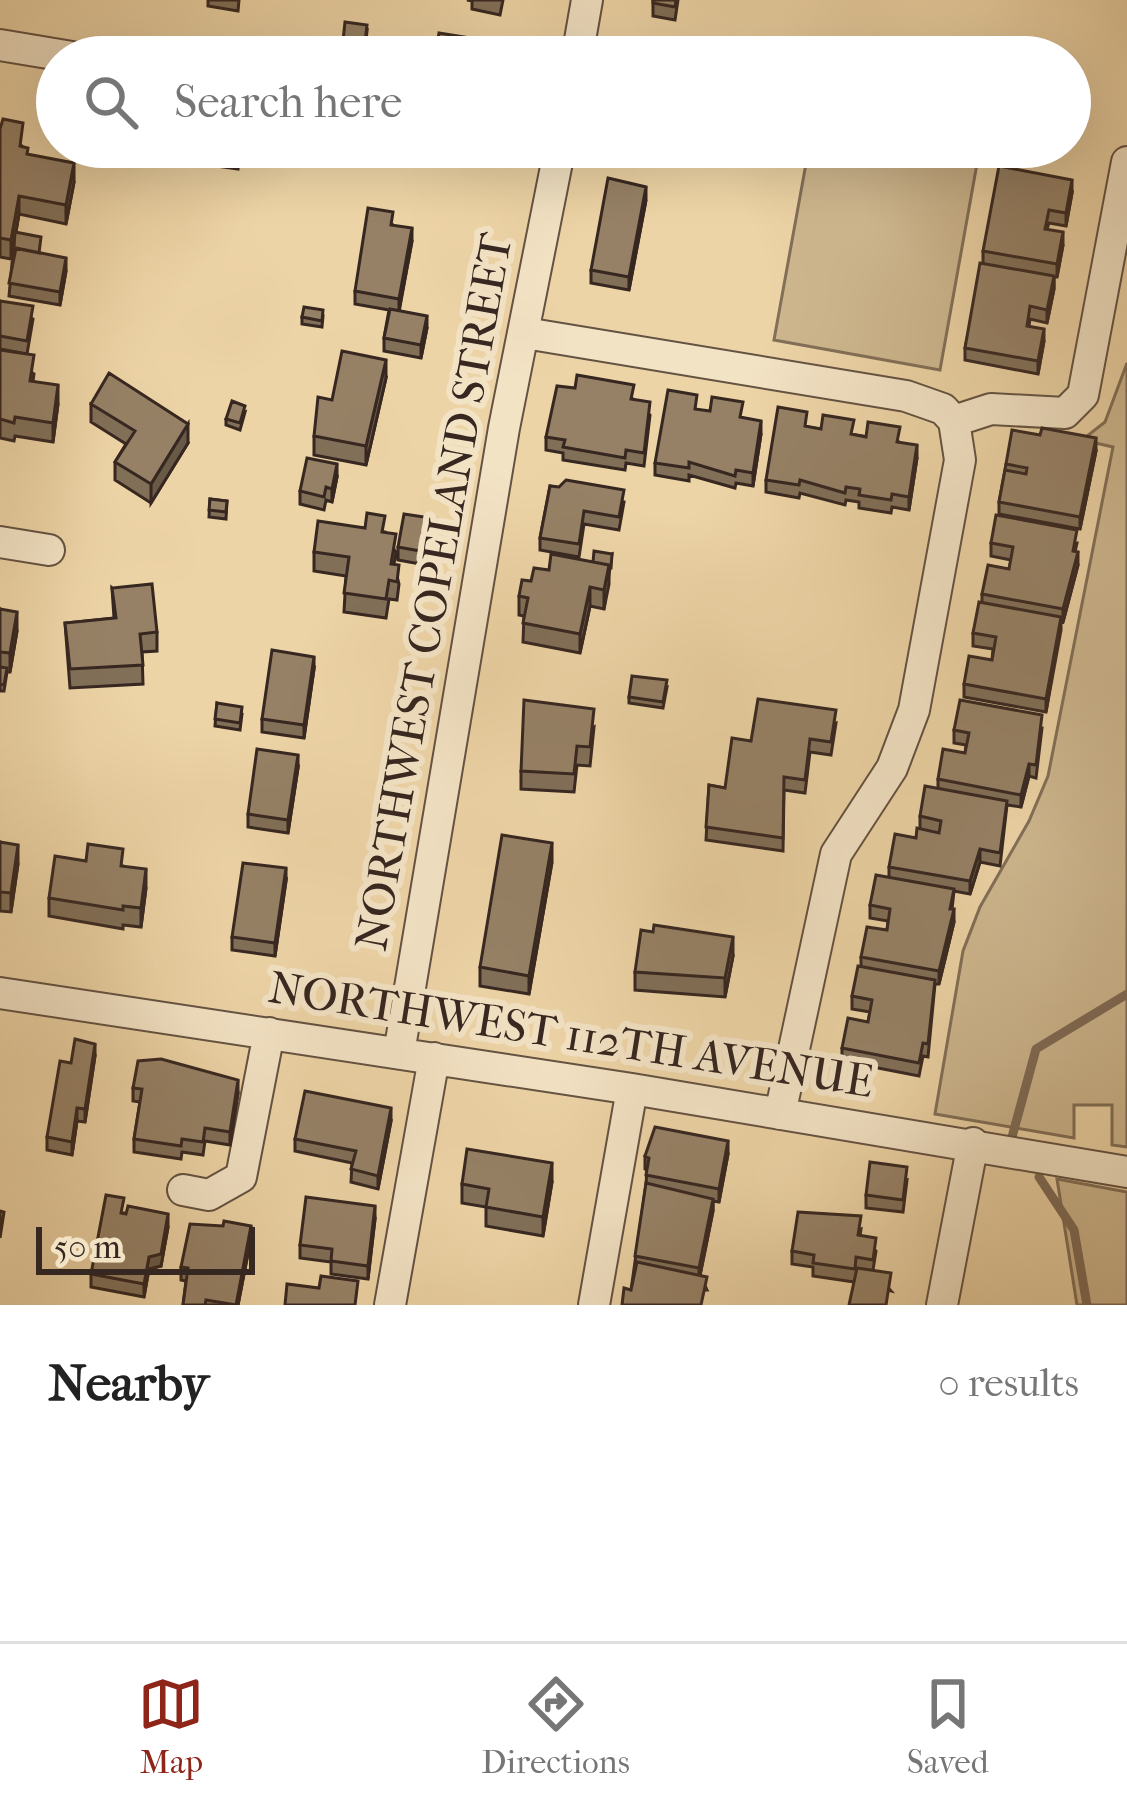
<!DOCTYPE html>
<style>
body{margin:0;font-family:"IM FELL French Canon",serif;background:#f2f2f2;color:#222}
.scale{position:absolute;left:36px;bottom:30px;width:219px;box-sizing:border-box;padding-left:12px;border:6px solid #372721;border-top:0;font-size:33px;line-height:42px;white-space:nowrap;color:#372721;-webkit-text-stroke:9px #f3e3c5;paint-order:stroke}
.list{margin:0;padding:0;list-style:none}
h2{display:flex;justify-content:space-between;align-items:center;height:156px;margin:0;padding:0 48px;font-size:51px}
h2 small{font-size:39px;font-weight:400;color:#767676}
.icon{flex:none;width:66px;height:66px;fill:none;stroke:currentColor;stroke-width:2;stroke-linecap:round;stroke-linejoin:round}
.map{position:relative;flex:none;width:1127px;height:1305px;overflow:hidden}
.search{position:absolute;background:#fff;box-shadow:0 12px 48px #0002;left:36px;right:36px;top:36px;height:132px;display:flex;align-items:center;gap:30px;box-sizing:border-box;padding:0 42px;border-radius:66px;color:#767676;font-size:45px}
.sheet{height:336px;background:#fff}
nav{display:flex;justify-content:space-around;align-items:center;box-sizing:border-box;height:168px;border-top:3px solid #e0e0e0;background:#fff;font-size:33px;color:#767676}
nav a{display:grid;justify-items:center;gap:6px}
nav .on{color:#8f2418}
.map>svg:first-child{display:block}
</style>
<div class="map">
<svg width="1127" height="1305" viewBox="0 0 1127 1305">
<rect width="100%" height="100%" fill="#edd4a6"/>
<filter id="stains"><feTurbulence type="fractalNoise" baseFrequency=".00167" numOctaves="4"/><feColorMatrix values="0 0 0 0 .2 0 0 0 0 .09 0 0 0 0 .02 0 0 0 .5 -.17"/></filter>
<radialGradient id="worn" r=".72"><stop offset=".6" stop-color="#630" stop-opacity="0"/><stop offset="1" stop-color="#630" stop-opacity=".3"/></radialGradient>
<path fill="#ceb78f" stroke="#826f58" stroke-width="3" d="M 809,147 L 980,147 L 940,370 L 774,340 Z
M 1127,363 L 1127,1147 L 1112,1145 L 1112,1105 L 1074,1105 L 1074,1138 L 935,1114 L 963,951 L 980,907 L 1029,821 L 1048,776 L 1113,447 L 1082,440 L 1105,422 Z
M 1057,1179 L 1127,1192 L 1127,1305 L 1077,1305 Z"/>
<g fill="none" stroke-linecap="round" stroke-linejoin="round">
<path stroke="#7f6b56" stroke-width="9" d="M 1012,1137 L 1036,1049 L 1127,994
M 1039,1177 L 1074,1230 L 1087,1305"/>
<defs>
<path id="minor" d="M 0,45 L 72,57
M 577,57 L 587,0
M 525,333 L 906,396 L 943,409 L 954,421 L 991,409 L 1065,413 L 1083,395 L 1127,162
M 0,542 L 49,550
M 0,993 L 632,1089 L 1127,1172
M 399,1053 L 504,428 L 560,147
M 780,1114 L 836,854 L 892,768 L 914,710 L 960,460 L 954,421
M 183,1190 L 209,1195 L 241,1177 L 269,1033
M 390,1305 L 434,1058
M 594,1305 L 632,1089
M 942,1305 L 973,1143"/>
</defs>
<use href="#minor" stroke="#645242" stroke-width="34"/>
<use href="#minor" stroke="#f3e3c5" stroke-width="30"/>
</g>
<path fill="#816f58" stroke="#372721" stroke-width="3" d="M 208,0 L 239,0 L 238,11 L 208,6 Z
M 467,0 L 503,0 L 500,15 L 472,9 L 472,1 Z
M 653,0 L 678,0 L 675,20 L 653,16 Z
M 367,31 L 364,57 L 342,56 L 342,50 Z
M 0,129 L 22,146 L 28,155 L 74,182 L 66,224 L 19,214 L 16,232 L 40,253 L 66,271 L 60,305 L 9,296 L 14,242 L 11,259 L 0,257 Z
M 211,147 L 240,156 L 238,169 L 209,165 Z
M 619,147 L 665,147 L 663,159 L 619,151 Z
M 1010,147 L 1039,147 L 1036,160 L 1009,155 Z
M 1072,193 L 1066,226 L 1049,223 L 1047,229 L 1063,245 L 1057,277 L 1054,277 L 1054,289 L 1047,323 L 1030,319 L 1029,326 L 1044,341 L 1038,374 L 965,360 L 965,348 L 983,263 L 983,251 Z
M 646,200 L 629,290 L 591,283 L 591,270 Z
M 393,225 L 412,241 L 399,310 L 427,328 L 421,358 L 384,351 L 384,338 L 389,310 L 355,304 L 355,291 Z
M 0,301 L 33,319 L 27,354 L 0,349 Z
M 323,316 L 322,327 L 302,324 L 302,317 Z
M 0,350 L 34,374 L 33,381 L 58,404 L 53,442 L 15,436 L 14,441 L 0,438 Z
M 386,378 L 366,465 L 314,455 L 314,436 L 332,400 Z
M 633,399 L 650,415 L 644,466 L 626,463 L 625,470 L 563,460 L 563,453 L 546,450 L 546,437 Z
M 91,404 L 188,443 L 151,503 L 115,480 L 115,462 L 126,444 L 91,422 Z
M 697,410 L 743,418 L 761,434 L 753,486 L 736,483 L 735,488 L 689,475 L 689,481 L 655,475 L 655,463 Z
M 245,412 L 240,430 L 226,425 L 226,419 Z
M 807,427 L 899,442 L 917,458 L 909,510 L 892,507 L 891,513 L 859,508 L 859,502 L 846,500 L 845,505 L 800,493 L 799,498 L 766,492 L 766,480 Z
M 1096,451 L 1080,529 L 999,514 L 999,502 L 1006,464 Z
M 337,477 L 332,502 L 326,500 L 324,510 L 300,504 L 300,491 Z
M 550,486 L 624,502 L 619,530 L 584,524 L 579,557 L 540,550 L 540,538 Z
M 210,499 L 227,501 L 226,519 L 209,517 Z
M 385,532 L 396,553 L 394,564 L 399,584 L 397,600 L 389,599 L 386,618 L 344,612 L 346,576 L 314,571 L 314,552 Z
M 437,532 L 431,566 L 398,560 L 398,547 Z
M 991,543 L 1077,543 L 1075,552 L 1078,565 L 1063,622 L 1061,621 L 1046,712 L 964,697 L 964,684 L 992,660 L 993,649 L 973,646 L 973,633 L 982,603 L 982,594 L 1009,569 L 1011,560 L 991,556 Z
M 612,554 L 604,609 L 590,606 L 580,653 L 523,642 L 524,616 L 519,615 L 519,596 L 531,581 L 549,570 L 593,562 Z
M 112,588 L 157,632 L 157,651 L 142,652 L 143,684 L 70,688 L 65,623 L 114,618 Z
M 0,609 L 17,631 L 10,672 L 7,672 L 4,691 L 0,691 Z
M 314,669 L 304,738 L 262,732 L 262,719 Z
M 667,687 L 663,708 L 629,703 L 629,697 Z
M 217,703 L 242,714 L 240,730 L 215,726 Z
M 836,723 L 831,755 L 810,752 L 805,793 L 784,790 L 783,851 L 706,840 L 709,785 L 725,788 L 751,741 Z
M 594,727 L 590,766 L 577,765 L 574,792 L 521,789 L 521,771 Z
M 1042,728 L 1036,778 L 1029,776 L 1021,807 L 1007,805 L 1000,866 L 980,862 L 970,894 L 954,891 L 952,909 L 954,922 L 939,984 L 935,984 L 928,1057 L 923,1056 L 919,1076 L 842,1061 L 842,1048 L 868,1022 L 870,1012 L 852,1009 L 852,996 L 861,966 L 861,957 L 887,930 L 888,921 L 870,918 L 870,905 L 889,877 L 889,867 L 916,838 L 920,829 L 920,816 L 938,788 L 938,779 L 965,753 L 966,745 L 954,743 L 954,730 Z
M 298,768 L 288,833 L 248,827 L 248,814 Z
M 0,842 L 18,864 L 11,912 L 0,911 Z
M 552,862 L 529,994 L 480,986 L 480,967 Z
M 123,866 L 146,888 L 141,927 L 123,925 L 123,929 L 49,916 L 49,898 Z
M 286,881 L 275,956 L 232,950 L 232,937 Z
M 733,956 L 725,997 L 635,990 L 635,972 Z
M 95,1056 L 85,1122 L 77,1121 L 72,1155 L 47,1150 L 47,1137 L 71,1063 Z
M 133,1088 L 238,1093 L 230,1145 L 205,1141 L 203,1155 L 182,1152 L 181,1159 L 134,1152 L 134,1139 L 140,1102 L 133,1101 Z
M 391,1121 L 378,1189 L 351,1182 L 352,1163 L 295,1151 L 295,1139 Z
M 728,1154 L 719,1202 L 713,1201 L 713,1211 L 700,1275 L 707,1290 L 631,1290 L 646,1184 L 647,1170 L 645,1169 L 645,1156 Z
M 907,1180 L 903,1212 L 866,1208 L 866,1195 Z
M 552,1182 L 543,1236 L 486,1226 L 486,1207 L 462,1203 L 462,1184 Z
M 124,1213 L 168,1227 L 161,1266 L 149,1269 L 144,1297 L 91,1287 L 91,1274 Z
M 375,1219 L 368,1279 L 331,1274 L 331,1262 L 300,1258 L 300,1245 Z
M 861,1229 L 860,1236 L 876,1251 L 873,1270 L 891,1291 L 854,1282 L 813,1276 L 813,1267 L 792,1264 L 792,1251 Z
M 251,1238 L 238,1305 L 183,1305 L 186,1281 L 181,1280 L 181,1267 Z"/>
<path fill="#695a47" stroke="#372721" stroke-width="3" d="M 74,163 L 74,182 L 66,224 L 66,205 Z
M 1072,180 L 1072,193 L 1066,226 L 1066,213 Z
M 646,187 L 646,200 L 629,290 L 629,277 Z
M 19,196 L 19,214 L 11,259 L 11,240 Z
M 412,228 L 412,241 L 399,312 L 399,299 Z
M 1063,232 L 1063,245 L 1057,277 L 1057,264 Z
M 66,258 L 66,271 L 60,305 L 60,292 Z
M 1054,276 L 1054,289 L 1047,323 L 1047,310 Z
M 427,316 L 427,328 L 421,358 L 421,345 Z
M 1044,329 L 1044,341 L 1038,374 L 1038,361 Z
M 386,360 L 386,378 L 366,465 L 366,446 Z
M 58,385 L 58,404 L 53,442 L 53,423 Z
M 761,421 L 761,434 L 753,486 L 753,473 Z
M 188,424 L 188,443 L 151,503 L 151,484 Z
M 1096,438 L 1096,451 L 1080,529 L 1080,517 Z
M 917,445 L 917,458 L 909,510 L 909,497 Z
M 337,464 L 337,477 L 332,502 L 332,489 Z
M 437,519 L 437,532 L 431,566 L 431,553 Z
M 1078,552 L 1078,565 L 1063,622 L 1063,609 Z
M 609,565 L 609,584 L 604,609 L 604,590 Z
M 590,587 L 590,606 L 580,653 L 580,634 Z
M 17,612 L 17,631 L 10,672 L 10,653 Z
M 1061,617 L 1061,630 L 1046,712 L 1046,699 Z
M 314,657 L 314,669 L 304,738 L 304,725 Z
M 298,755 L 298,768 L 288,833 L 288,820 Z
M 1029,764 L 1029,776 L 1021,807 L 1021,795 Z
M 552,843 L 552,862 L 529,994 L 529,976 Z
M 18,845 L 18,864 L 11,912 L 11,893 Z
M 980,849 L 980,862 L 970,894 L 970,881 Z
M 286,868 L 286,881 L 275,956 L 275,943 Z
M 146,869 L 146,888 L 141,927 L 141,908 Z
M 954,909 L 954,922 L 939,984 L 939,971 Z
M 733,937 L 733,956 L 725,997 L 725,978 Z
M 95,1044 L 95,1056 L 85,1122 L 85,1109 Z
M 238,1080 L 238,1093 L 230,1145 L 230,1132 Z
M 77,1108 L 77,1121 L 72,1155 L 72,1142 Z
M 391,1108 L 391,1121 L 378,1189 L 378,1176 Z
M 728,1141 L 728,1154 L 719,1202 L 719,1189 Z
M 552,1163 L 552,1182 L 543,1236 L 543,1217 Z
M 713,1199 L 713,1211 L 699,1281 L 699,1268 Z
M 375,1206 L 375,1219 L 368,1279 L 368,1266 Z
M 168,1214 L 168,1227 L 161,1266 L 149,1269 L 144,1297 L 144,1284 L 149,1257 Z
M 251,1226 L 251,1238 L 238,1305 L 236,1305 Z"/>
<path fill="#968166" stroke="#372721" stroke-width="3" d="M 653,0 L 676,0 L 675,7 L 653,3 Z
M 345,22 L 367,25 L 364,51 L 342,50 Z
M 439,33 L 489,41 L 486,57 L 435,57 Z
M 752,43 L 787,49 L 785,57 L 750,57 Z
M 633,49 L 678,56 L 632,57 Z
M 3,119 L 23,123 L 20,146 L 28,148 L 27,154 L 74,163 L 66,205 L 19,196 L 11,240 L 0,238 L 0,129 Z
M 211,147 L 240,150 L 238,163 L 209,159 Z
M 1010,147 L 1037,147 L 1036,154 L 1009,149 Z
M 999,166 L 1072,180 L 1066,213 L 1049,210 L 1045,229 L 1063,232 L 1057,264 L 983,251 Z
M 608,178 L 646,187 L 629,277 L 591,270 Z
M 368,208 L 393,212 L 391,225 L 412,228 L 399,299 L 355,291 Z
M 15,232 L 41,237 L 39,253 L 14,248 Z
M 16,248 L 66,258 L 60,292 L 9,283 Z
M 980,263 L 1054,276 L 1047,310 L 1030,306 L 1027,326 L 1044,329 L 1038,361 L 965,348 Z
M 0,301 L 33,306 L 27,341 L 0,336 Z
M 304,307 L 323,310 L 322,321 L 302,317 Z
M 390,309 L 427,316 L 421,345 L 384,338 Z
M 0,350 L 34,355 L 30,381 L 58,385 L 53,423 L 15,417 L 14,423 L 0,419 Z
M 342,351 L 386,360 L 366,446 L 314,436 L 318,397 L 332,400 Z
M 109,373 L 188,424 L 151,484 L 115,462 L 135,431 L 91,404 Z
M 577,375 L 634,385 L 631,399 L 650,402 L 644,453 L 626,450 L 625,458 L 563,447 L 565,440 L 546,437 L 557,386 L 575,388 Z
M 668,390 L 697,395 L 695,409 L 710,411 L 712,397 L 743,402 L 740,417 L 761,421 L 753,473 L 736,470 L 735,476 L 689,462 L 689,468 L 655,463 Z
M 232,401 L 245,406 L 240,423 L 226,419 Z
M 778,407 L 807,412 L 805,426 L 821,429 L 823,415 L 854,420 L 851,434 L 866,437 L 868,422 L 900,427 L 897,442 L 917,445 L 909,497 L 892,494 L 891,500 L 859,495 L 860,489 L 846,487 L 845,493 L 800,480 L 799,485 L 766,480 Z
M 1042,428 L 1096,438 L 1080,517 L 999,502 L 1005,470 L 1026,474 L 1027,468 L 1006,464 L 1012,430 L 1040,435 Z
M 307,458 L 337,464 L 332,489 L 326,487 L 324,497 L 300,491 Z
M 566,480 L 624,490 L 619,517 L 584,511 L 579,544 L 540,538 L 550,486 L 559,487 Z
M 210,499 L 227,501 L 226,512 L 209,510 Z
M 367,513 L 385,516 L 382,532 L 396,534 L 391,564 L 399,565 L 397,582 L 389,580 L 386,599 L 344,593 L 349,557 L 314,552 L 318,521 L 365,528 Z
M 404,514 L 437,519 L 431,553 L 398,547 Z
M 996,515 L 1077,530 L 1073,551 L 1078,552 L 1063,609 L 982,594 L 988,565 L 1009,569 L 1013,547 L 991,543 Z
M 594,551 L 612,554 L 611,568 L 609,568 L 609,565 L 593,562 Z
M 551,554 L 609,565 L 604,590 L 590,587 L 580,634 L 523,623 L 528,598 L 519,596 L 522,580 L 531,581 L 534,568 L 549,570 Z
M 152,584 L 157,632 L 140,634 L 143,665 L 70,669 L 65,623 L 116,618 L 112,588 Z
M 979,602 L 1061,617 L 1046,699 L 964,684 L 969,656 L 992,660 L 996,637 L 973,633 Z
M 0,609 L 17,612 L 10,653 L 0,652 Z
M 272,650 L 314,657 L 304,725 L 262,719 Z
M 0,667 L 7,668 L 4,685 L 0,684 Z
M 632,676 L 667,680 L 663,702 L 629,697 Z
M 758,699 L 836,710 L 831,742 L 810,739 L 805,780 L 784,777 L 783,838 L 706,827 L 709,785 L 725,788 L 732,738 L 751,741 Z
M 524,700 L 594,709 L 590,747 L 577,746 L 574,774 L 521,771 Z
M 960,700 L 1042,715 L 1036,765 L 1029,764 L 1021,795 L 938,779 L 943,749 L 965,753 L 969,733 L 954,730 Z
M 217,703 L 242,707 L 240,723 L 215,719 Z
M 257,749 L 298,755 L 288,820 L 248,814 Z
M 925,786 L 1007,801 L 1000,853 L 980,849 L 970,881 L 889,867 L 895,834 L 916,838 L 917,828 L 939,833 L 941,821 L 920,816 Z
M 502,835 L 552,843 L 529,976 L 480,967 Z
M 0,842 L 18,845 L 11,893 L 0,892 Z
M 88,844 L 123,849 L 121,866 L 146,869 L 141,908 L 123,906 L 123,910 L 49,898 L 55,856 L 86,861 Z
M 243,863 L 286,868 L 275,943 L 232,937 Z
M 876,875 L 954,889 L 950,909 L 954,909 L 939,971 L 861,957 L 867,927 L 887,930 L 890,909 L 870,905 Z
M 654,925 L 733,937 L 725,978 L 635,972 L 641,930 L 653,932 Z
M 858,966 L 935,980 L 928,1044 L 923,1043 L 919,1063 L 842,1048 L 848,1018 L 868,1022 L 872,1000 L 852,996 Z
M 75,1039 L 95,1044 L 85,1109 L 77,1108 L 72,1142 L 47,1137 L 60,1061 L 71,1063 Z
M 161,1059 L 238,1080 L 230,1132 L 205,1128 L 203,1142 L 182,1139 L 181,1146 L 134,1139 L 142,1089 L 133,1088 L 138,1061 Z
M 305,1091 L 391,1108 L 378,1176 L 351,1169 L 356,1151 L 295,1139 Z
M 655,1127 L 728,1141 L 719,1189 L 646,1175 L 649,1158 L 645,1156 Z
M 467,1149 L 552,1163 L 543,1217 L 486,1207 L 489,1189 L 462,1184 Z
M 870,1162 L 907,1167 L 903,1200 L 866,1195 Z
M 646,1183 L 713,1199 L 699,1268 L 635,1256 Z
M 106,1195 L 124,1198 L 121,1213 L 126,1214 L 128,1206 L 168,1214 L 161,1254 L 149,1257 L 144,1284 L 91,1274 Z
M 306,1197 L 375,1206 L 368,1266 L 331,1261 L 332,1249 L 300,1245 Z
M 0,1211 L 4,1212 L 0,1238 Z
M 798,1212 L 861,1216 L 858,1235 L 876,1238 L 873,1260 L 856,1257 L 855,1269 L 813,1263 L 814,1255 L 792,1251 Z
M 224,1221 L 251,1226 L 236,1305 L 206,1300 L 205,1305 L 183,1305 L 188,1268 L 181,1267 L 190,1224 L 223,1226 Z
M 637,1262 L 707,1277 L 701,1305 L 622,1305 L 624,1288 L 631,1290 Z
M 857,1268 L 891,1273 L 886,1305 L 849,1305 Z
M 321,1276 L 358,1281 L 355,1305 L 285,1305 L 287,1284 L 319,1288 Z"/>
<g text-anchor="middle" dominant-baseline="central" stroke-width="12" stroke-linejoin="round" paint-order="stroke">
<g font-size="45" fill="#372721" stroke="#f3e3c5">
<text transform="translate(434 592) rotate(-80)">NORTHWEST COPELAND STREET</text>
<text transform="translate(571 1035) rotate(9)">NORTHWEST 112TH AVENUE</text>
</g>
</g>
<rect width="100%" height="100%" filter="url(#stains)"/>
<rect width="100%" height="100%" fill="url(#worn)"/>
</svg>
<div class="scale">50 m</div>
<div class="search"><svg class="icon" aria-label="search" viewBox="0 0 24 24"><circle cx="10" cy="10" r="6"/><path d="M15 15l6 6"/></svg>Search here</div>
</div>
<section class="sheet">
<h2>Nearby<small>0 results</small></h2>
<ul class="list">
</ul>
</section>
<nav>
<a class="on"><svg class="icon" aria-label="map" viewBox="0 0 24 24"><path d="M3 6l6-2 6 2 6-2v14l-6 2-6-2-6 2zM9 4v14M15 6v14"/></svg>Map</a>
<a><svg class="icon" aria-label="directions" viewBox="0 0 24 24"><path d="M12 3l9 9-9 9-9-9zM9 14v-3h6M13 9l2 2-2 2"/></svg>Directions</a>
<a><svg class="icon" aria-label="saved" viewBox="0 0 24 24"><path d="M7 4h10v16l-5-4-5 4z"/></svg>Saved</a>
</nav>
